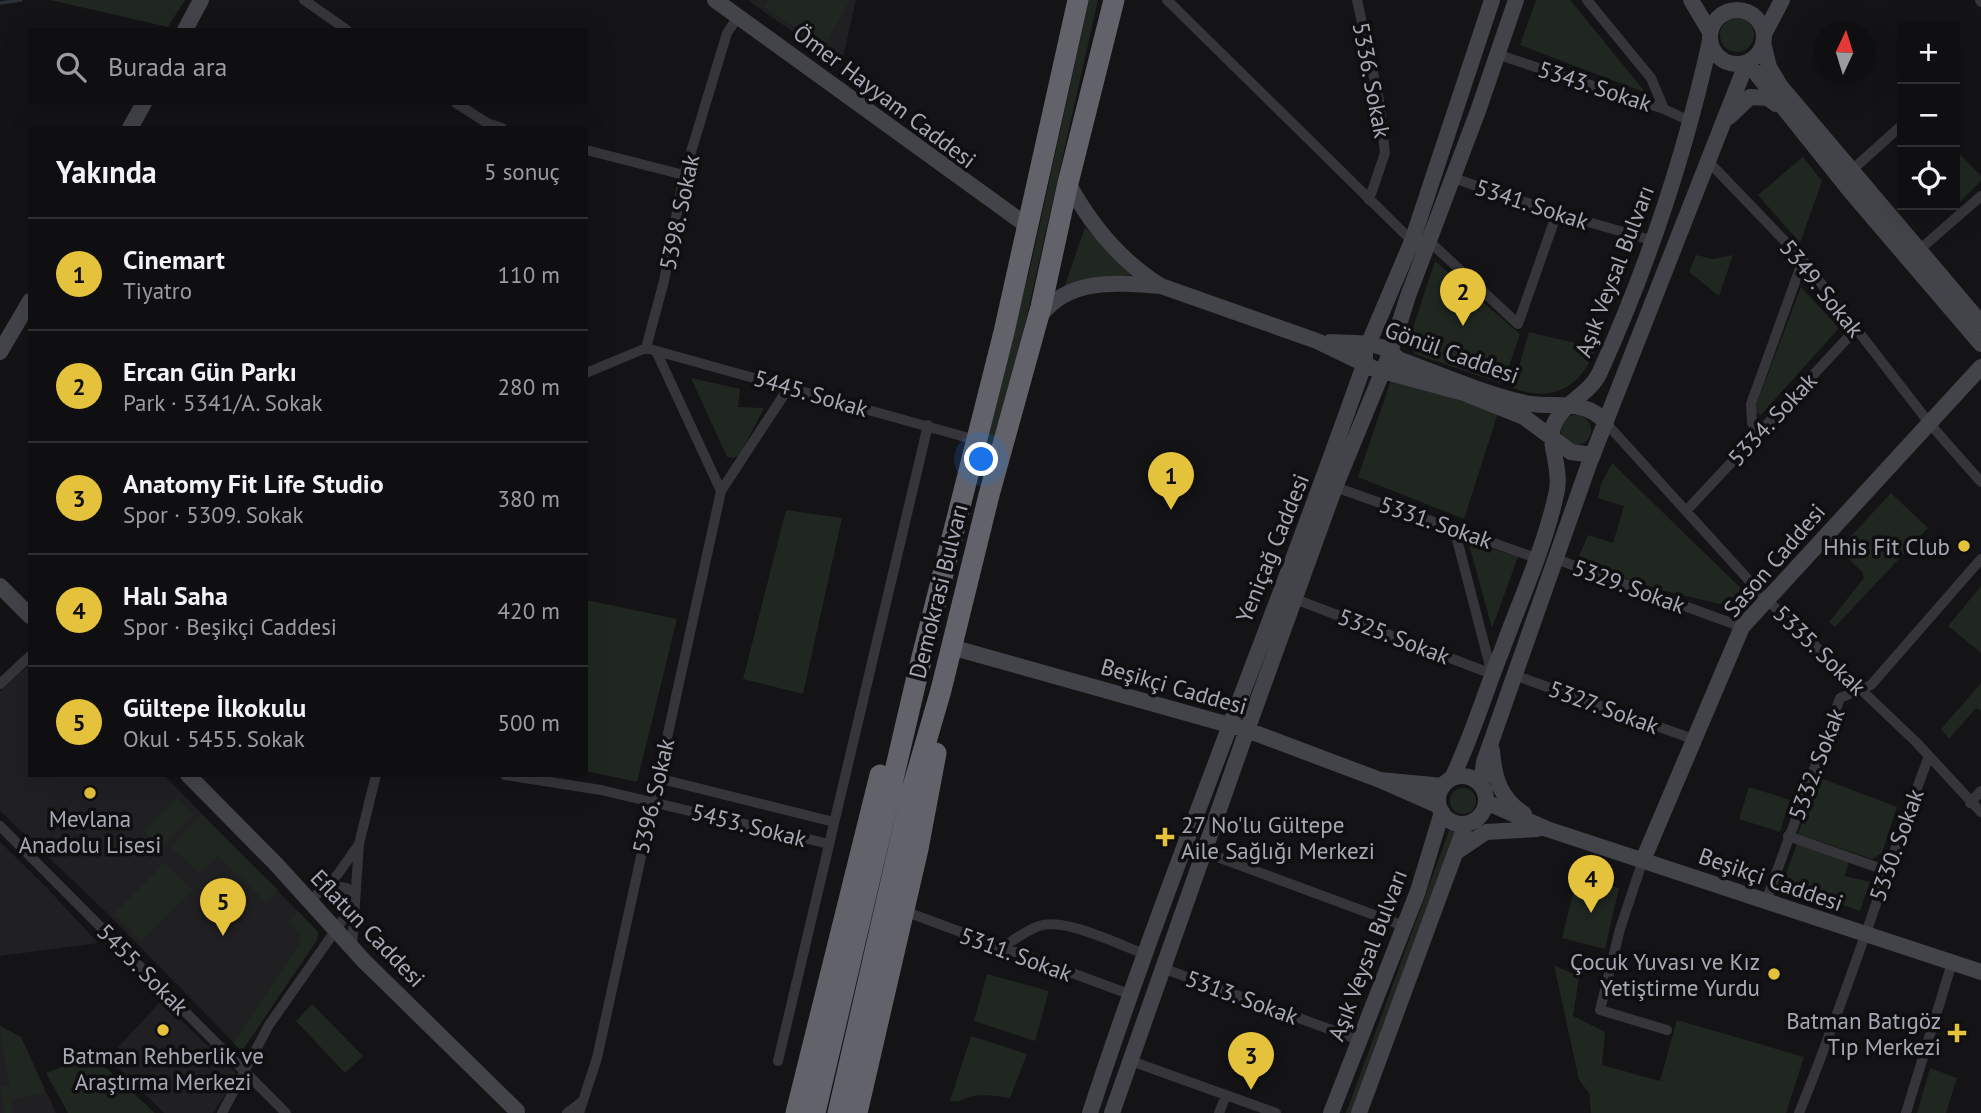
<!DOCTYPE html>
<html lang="tr">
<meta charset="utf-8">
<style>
body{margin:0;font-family:"PT Sans",sans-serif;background:#181719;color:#f1f3f6}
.controls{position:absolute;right:21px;top:21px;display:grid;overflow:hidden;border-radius:0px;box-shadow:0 7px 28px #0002}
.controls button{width:63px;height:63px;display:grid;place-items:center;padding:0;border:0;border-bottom:2px solid #2f2e30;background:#0f0e10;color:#f1f3f6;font:35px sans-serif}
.compass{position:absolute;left:1813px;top:21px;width:63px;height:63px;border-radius:50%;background:#0f0e10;box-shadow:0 7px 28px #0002;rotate:4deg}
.you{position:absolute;left:982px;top:460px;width:24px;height:24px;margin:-18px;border:5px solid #fff;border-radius:50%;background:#1a73e8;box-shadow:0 0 0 10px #1a73e833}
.badge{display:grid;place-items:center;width:46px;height:46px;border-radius:50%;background:#e5c23b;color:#111;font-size:23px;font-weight:700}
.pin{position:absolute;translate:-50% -58px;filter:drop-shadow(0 2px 4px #0008)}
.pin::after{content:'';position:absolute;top:37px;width:24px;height:21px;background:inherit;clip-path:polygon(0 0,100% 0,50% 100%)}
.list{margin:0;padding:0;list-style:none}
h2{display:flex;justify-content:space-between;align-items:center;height:91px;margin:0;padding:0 28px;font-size:30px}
h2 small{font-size:23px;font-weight:400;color:#9b9c9f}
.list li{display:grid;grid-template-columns:46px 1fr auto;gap:21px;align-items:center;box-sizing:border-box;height:112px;padding:0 28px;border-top:2px solid #2f2e30}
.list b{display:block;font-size:26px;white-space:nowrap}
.list p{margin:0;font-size:23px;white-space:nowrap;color:#9b9c9f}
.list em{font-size:23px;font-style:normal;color:#9b9c9f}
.icon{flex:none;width:38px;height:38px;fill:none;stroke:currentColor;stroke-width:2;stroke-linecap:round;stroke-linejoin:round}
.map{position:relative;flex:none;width:1981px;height:1113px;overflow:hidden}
.search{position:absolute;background:#0f0e10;box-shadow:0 7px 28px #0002;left:28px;top:28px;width:560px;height:77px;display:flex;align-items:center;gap:18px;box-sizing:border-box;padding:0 24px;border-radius:0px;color:#9b9c9f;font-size:26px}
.panel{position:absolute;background:#0f0e10;box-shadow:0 7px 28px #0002;left:28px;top:126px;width:560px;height:651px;border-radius:0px}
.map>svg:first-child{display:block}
</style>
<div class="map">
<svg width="1981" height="1113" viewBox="0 0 1981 1113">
<rect width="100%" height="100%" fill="#141315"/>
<path fill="#202022" d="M 748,0 L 856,0 L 841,66 L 763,11 Z
M 30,664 L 30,775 L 164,775 L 318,932 L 317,940 L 242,1051 L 107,913 L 0,811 L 0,691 Z
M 0,842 L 47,888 L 98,943 L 0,956 Z
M 161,1001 L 236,1073 L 234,1081 L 213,1113 L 164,1113 L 108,1058 Z
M 0,1026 L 21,1037 L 56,1113 L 0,1113 Z"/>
<path fill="#202721" d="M 50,0 L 185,0 L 168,27 Z
M 769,0 L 850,0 L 824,46 L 764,7 Z
M 1089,0 L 1098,0 L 1019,351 L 987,468 L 981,466 L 1031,264 Z
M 1536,0 L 1570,0 L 1646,93 L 1520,45 Z
M1720 35a17 17 0 1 1 34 0a17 17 0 1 1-34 0Z
M 1955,149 L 1981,176 L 1981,181 L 1959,203 L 1955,198 Z
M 1803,157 L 1822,181 L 1800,243 L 1758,195 Z
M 1085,227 L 1133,275 L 1095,278 L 1064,288 Z
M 1696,255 L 1713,259 L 1733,255 L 1719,296 L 1689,272 Z
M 1435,261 L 1520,334 L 1503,384 L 1415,354 L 1408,343 Z
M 1801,287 L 1839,328 L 1761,415 L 1754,411 Z
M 1529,332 L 1588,346 L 1590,342 L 1597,344 C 1584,385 1555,404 1513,388 Z
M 1392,377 L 1498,413 L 1464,519 L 1358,477 Z
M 691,378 L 740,389 L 738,407 L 764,408 L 740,454 L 734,458 L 727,457 Z
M1561 430a15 15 0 1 1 30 0a15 15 0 1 1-30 0Z
M 1612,463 L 1752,599 L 1748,605 L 1737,608 L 1656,589 L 1577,561 L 1588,535 L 1613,543 L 1624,506 L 1598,498 L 1601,484 Z
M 1891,493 L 1928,528 L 1835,627 L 1829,622 L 1864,578 L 1862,572 L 1839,549 Z
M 786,510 L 842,518 L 803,694 L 743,679 Z
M 1468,541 L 1518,557 L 1492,628 Z
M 1981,586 L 1981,653 L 1948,626 Z
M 586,600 L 677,619 L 637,782 L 586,771 Z
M 1981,683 L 1981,711 L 1976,708 L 1949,739 L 1941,729 Z
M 1818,777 L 1897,807 L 1882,853 L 1872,859 L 1798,834 Z
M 1749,787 L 1790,800 L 1780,832 L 1739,819 Z
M1450 801a13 13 0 1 1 26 0a13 13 0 1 1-26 0Z
M 177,798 L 194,814 L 160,848 L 144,831 Z
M 202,815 L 278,890 L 266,902 L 218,856 L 200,873 L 170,847 Z
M 1450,828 L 1457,831 L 1353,1113 L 1346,1113 Z
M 1797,844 L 1849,861 L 1845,876 L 1870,882 L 1860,911 L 1782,884 Z
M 165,863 L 192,890 L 141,941 L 114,914 Z
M 1577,877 L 1619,888 L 1605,949 L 1562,938 Z
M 298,911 L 318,932 L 317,940 L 242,1051 L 233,1043 L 300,943 L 301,935 L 288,922 Z
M 1554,965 L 1579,977 L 1573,1016 L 1605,1032 L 1602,1065 L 1660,1081 L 1677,1020 L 1804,1057 L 1786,1113 L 1591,1113 L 1589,1093 L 1579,1080 Z
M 987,974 L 1049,991 L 1035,1041 L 974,1021 Z
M 312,1004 L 363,1056 L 345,1073 L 296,1021 Z
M 0,1026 L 21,1037 L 46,1093 L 11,1099 L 12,1113 L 4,1113 L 1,1087 L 10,1085 C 7,1065 0,1046 0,1026 Z
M 971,1036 L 1027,1054 L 1010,1098 C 998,1096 986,1094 973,1096 C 964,1098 960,1103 950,1101 Z
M 92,1055 L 155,1113 L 68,1113 L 46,1073 Z
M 1930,1068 L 1957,1078 L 1946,1113 L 1917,1113 Z"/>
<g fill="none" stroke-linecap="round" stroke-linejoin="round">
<path stroke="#2b3038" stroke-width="3.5" d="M 0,3 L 21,0"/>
<path stroke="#35353a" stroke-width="10" d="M 304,0 L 347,30
M 1167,0 L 1412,241
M 1357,0 L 1379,100 L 1385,153 L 1369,200
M 1587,0 L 1651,78 L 1664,109
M 1980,0 L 1981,2
M 1496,54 L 1664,109 L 1692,122
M 456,103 L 487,123 L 502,128
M 586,150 L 684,175
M 1706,159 L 1803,260 L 1930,424 L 1981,482
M 1852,170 L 1902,125
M 1453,178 L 1557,213 L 1651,240
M 1429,241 L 1518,324 L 1557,213
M 1919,250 L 1981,196
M 646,348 L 976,440
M 656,351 L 721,491 L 789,387
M 586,373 L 646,348 L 664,281 L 684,175 L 727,33 L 738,17
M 1606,423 L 1765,598 L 1916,742 L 1981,812
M 1759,432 L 1752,423 L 1751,404 L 1803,260
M 1335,487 L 1536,558
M 1687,510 L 1856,329
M 1454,528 L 1492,674
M 1556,559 L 1742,627
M 1295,599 L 1492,674
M 1514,675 L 1693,739
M 0,684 L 30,656
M 505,775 L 601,790 L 829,844
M 657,778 L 834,822
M 1970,803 L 1981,791
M 0,826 L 286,1113
M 1788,836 L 1885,870
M 359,844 L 376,775
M 1204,852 L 1404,926
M 1643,860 L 1620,929 L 1600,1010 L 1667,1030
M 1766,901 L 1840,698 L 1871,685 L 1981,559
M 309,902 L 338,874 L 359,844 L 352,947
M 904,911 L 1129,994
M 1000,949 C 1012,941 1025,931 1039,926 C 1065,917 1119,945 1145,954
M 1165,969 L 1359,1040
M 778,1061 L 928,425
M 1131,1061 L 1276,1113
M 583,1101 L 597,1058 L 721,491
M 222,1113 L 269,1025 L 354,904 L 347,888 L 324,885
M 567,1113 L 583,1101 L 579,1113
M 1219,1113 L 1226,1095
M 1799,1113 C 1847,996 1884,875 1929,756
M 1906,1113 L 1952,963"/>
<path stroke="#43444a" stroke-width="16" d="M 715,0 L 1029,227
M 1691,0 L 1710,32
M1710 37a27 27 0 1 1 54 0a27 27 0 1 1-54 0Z
M 185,30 L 201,0
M 1764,34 L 1782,0
M 1763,43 L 1769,67 L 1781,87 L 1981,323
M 1729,117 L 1750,97 L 1768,98 L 1776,104
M 130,128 L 144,103
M 1161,286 L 1317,341 L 1375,369 L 1464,393 L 1524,417 L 1571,452 L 1593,455
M 1041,315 C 1070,277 1119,283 1161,286 C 1120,261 1091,225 1068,183
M 1330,342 C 1354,344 1382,339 1398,359 C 1439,374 1482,393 1525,403 C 1554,409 1585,397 1606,423
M 0,352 L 30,301
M 0,586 L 30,616
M 951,647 L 1247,730 L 1380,780
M 1492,750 C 1494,778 1500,798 1524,814
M 188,775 L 275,863 L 364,961 L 517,1111
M1438 800a24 24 0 1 1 48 0a24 24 0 1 1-48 0Z
M 1452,778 C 1472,737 1485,692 1502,650 C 1521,598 1546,544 1557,490 C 1561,467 1548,443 1553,427 C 1561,403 1590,395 1600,372 C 1648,266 1685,154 1710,41
M 1481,785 L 1484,762 L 1589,464 L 1747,62 L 1851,192 L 1981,344
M 1486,802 L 1547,829 L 1981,972
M 1439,806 L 1380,780 L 1443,786
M 1455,853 L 1486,832 L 1537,829
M 1643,860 L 1742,627 L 1981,367
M 1090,1113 C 1173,860 1277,614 1365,362 L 1365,352 L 1412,241 L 1492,0
M 1112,1113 L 1247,730 L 1335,487 L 1389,356 L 1408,296 L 1478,111 L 1516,0
M 1331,1113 L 1418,891 L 1442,812
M 1359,1113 L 1466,824"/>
<path stroke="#61626a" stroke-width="21" d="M 796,1113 L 880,775
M 815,1113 L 916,681 L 1004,332 L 1078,0
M 838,1113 L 912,790 L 941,690 L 989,495 L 1041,307 L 1068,183 L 1114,0
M 857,1113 L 918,849 L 936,753"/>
</g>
<g fill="#e5c23b" stroke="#0f0e10" stroke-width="2.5">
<circle cx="1964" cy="546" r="7"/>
<circle cx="90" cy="793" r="7"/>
<path d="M1161.5 826.5h7v7h7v7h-7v7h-7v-7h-7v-7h7z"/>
<circle cx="1774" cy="974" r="7"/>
<circle cx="163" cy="1030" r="7"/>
<path d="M1953.5 1022.5h7v7h7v7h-7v7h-7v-7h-7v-7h7z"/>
</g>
<g text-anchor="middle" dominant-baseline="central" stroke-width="7" stroke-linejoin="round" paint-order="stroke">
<g font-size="23" fill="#a6a9b4" stroke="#0f0e10">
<text transform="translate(1372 80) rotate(79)">5336. Sokak</text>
<text transform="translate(1595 86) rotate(18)">5343. Sokak</text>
<text transform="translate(885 96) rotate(37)">Ömer Hayyam Caddesi</text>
<text transform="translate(1532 204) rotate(18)">5341. Sokak</text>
<text transform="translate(679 212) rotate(-78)">5398. Sokak</text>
<text transform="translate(1614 271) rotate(-69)">Aşık Veysal Bulvarı</text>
<text transform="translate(1822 288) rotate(51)">5349. Sokak</text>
<text transform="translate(1452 352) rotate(20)">Gönül Caddesi</text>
<text transform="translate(811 393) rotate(16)">5445. Sokak</text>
<text transform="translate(1772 419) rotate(-47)">5334. Sokak</text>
<text transform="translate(1436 522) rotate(19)">5331. Sokak</text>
<text transform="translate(1272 548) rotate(-68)">Yeniçağ Caddesi</text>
<text transform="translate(1774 560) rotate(-49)">Sason Caddesi</text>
<text transform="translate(1629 586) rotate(20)">5329. Sokak</text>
<text transform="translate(938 591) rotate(-76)">Demokrasi Bulvarı</text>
<text transform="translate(1394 636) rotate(21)">5325. Sokak</text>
<text transform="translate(1820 650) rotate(44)">5335. Sokak</text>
<text transform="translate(1174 686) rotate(16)">Beşikçi Caddesi</text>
<text transform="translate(1604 707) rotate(20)">5327. Sokak</text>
<text transform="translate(1816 764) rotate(-69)">5332. Sokak</text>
<text transform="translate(653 796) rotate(-77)">5396. Sokak</text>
<text transform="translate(749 825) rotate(14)">5453. Sokak</text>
<text transform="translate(1896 845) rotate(-70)">5330. Sokak</text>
<text transform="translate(1771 879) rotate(19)">Beşikçi Caddesi</text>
<text transform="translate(368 928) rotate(46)">Eflatun Caddesi</text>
<text transform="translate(1016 954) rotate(20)">5311. Sokak</text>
<text transform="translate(1367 955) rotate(-69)">Aşık Veysal Bulvarı</text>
<text transform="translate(143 969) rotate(45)">5455. Sokak</text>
<text transform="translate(1242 997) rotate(20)">5313. Sokak</text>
</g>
<g font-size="23" fill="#a6a9b4" stroke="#0f0e10" text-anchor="end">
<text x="1950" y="546">Hhis Fit Club</text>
<text x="90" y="818" text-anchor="middle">Mevlana<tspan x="90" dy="26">Anadolu Lisesi</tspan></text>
<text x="1181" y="824" text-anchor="start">27 No'lu Gültepe<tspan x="1181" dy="26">Aile Sağlığı Merkezi</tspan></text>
<text x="1760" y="961">Çocuk Yuvası ve Kız<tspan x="1760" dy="26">Yetiştirme Yurdu</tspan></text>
<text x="1941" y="1020">Batman Batıgöz<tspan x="1941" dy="26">Tıp Merkezi</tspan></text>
<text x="163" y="1055" text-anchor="middle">Batman Rehberlik ve<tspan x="163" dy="26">Araştırma Merkezi</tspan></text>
</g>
</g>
</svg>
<div class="controls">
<button>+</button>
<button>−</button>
<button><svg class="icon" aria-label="locate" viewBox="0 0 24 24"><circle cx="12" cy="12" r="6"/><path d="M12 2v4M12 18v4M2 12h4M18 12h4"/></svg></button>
</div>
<svg class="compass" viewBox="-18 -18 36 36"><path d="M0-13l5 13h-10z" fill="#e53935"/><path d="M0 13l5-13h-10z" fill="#9b9c9f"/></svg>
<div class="you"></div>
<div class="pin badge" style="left:1171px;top:510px">1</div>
<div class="pin badge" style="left:1463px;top:326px">2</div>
<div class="pin badge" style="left:1251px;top:1090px">3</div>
<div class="pin badge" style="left:1591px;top:913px">4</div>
<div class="pin badge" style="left:223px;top:936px">5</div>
<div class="search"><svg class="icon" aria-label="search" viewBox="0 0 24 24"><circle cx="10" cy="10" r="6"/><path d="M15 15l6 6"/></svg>Burada ara</div>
<section class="panel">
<h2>Yakında<small>5 sonuç</small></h2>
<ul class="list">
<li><span class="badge">1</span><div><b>Cinemart</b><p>Tiyatro</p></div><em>110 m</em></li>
<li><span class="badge">2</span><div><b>Ercan Gün Parkı</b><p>Park · 5341/A. Sokak</p></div><em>280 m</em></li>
<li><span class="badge">3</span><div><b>Anatomy Fit Life Studio</b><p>Spor · 5309. Sokak</p></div><em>380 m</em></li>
<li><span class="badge">4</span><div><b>Halı Saha</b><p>Spor · Beşikçi Caddesi</p></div><em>420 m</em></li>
<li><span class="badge">5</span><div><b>Gültepe İlkokulu</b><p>Okul · 5455. Sokak</p></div><em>500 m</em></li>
</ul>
</section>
</div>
